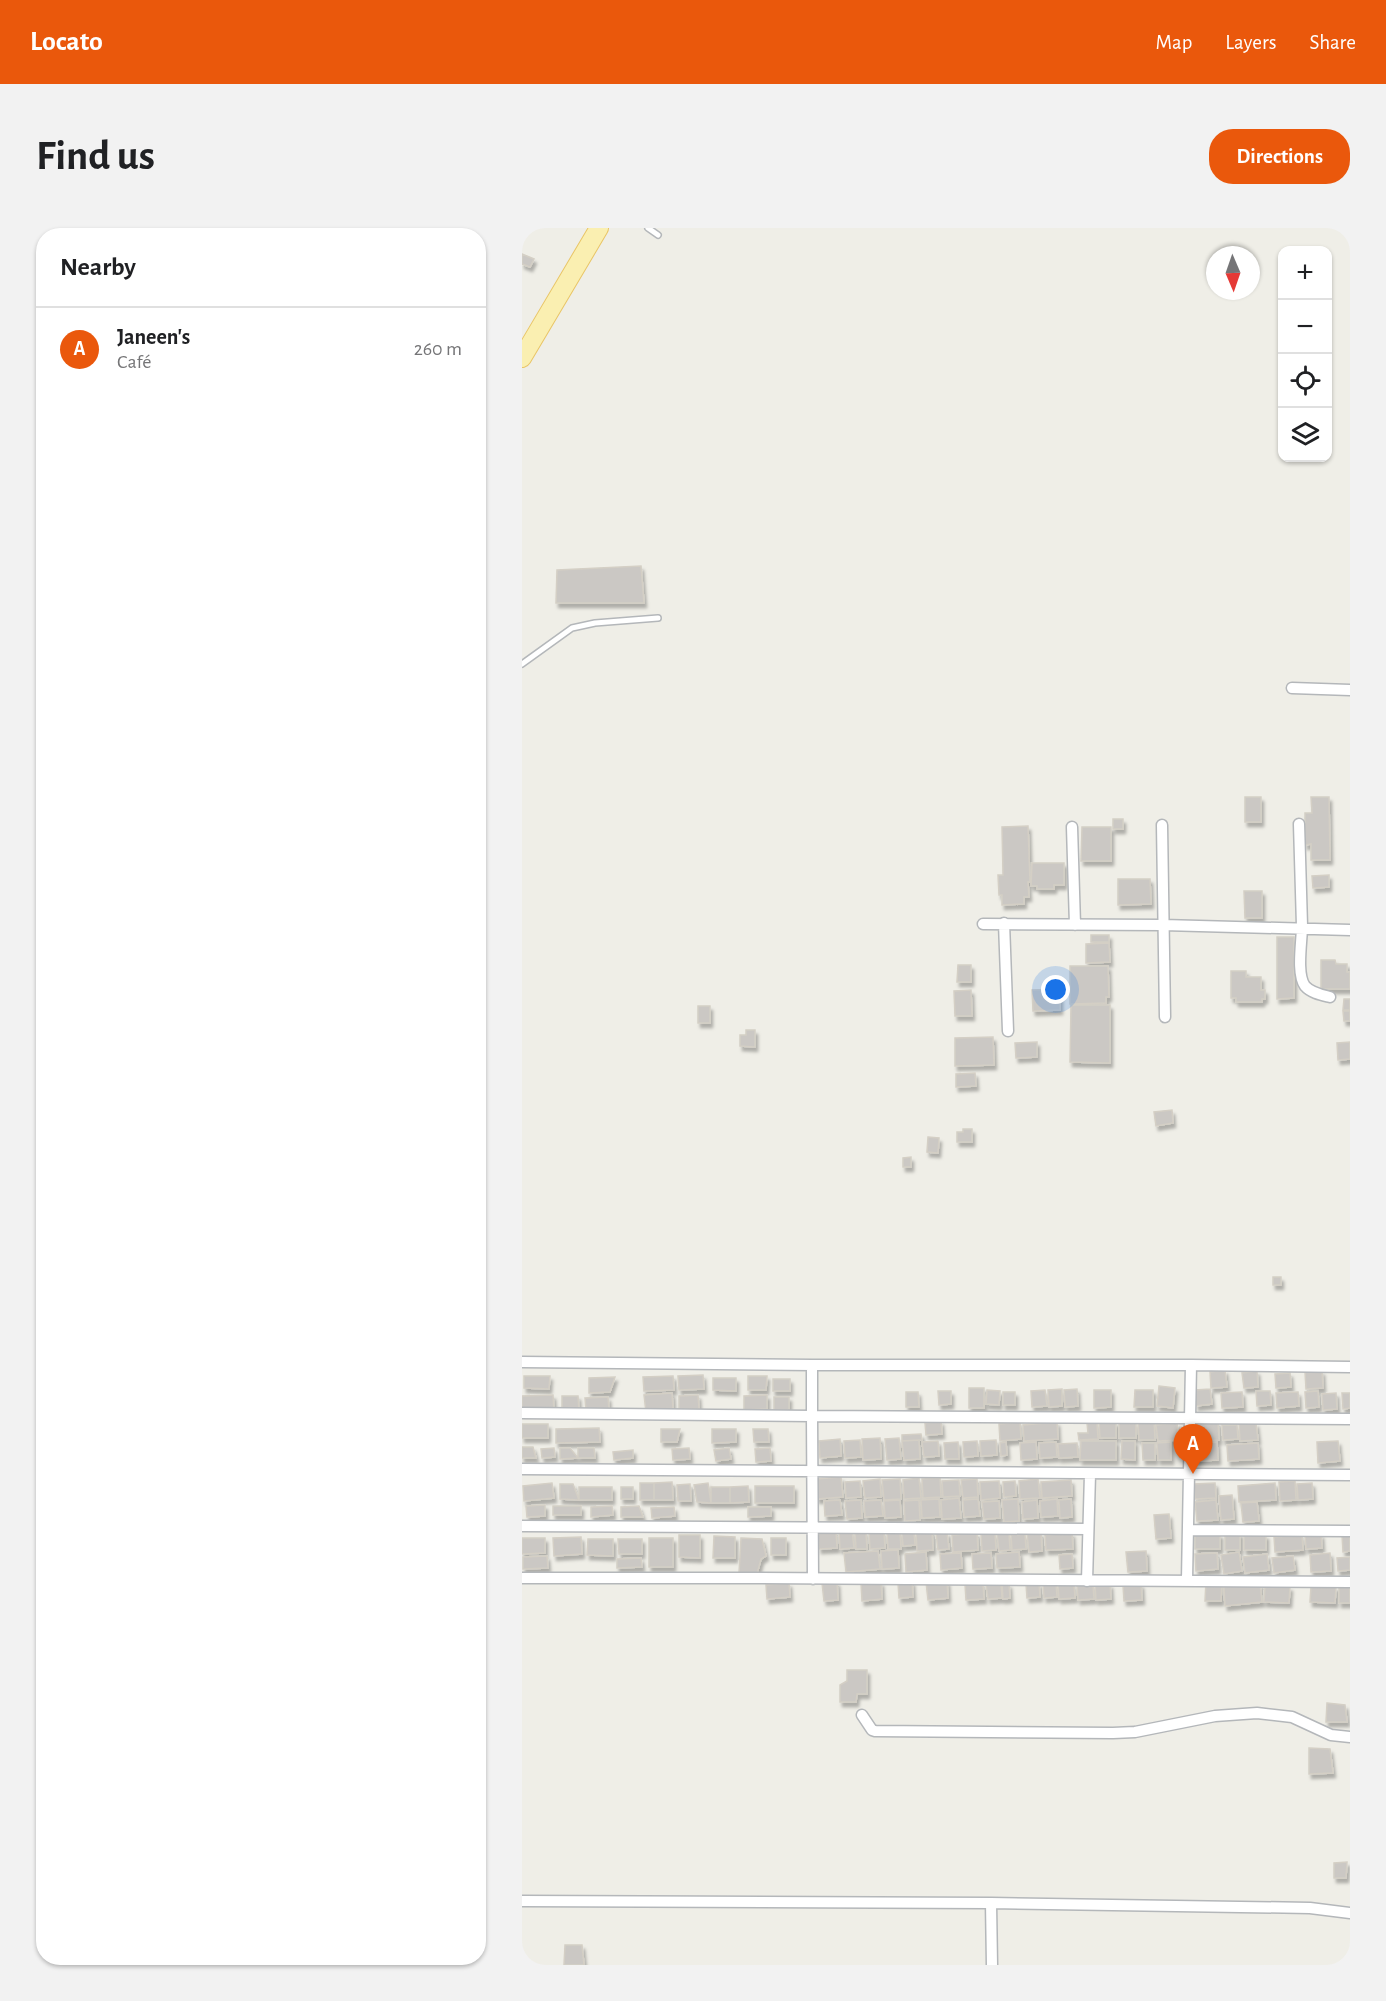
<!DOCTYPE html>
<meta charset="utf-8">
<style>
body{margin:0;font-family:"Alegreya Sans",sans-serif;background:#f2f2f2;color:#202124}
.controls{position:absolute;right:18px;top:18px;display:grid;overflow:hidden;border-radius:12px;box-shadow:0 2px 4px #0004}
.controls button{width:54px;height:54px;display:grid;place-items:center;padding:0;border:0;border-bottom:2px solid #e0e0e0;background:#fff;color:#202124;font:30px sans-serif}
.compass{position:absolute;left:684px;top:18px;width:54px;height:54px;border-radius:50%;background:#fff;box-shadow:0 2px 4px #0004;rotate:178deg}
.you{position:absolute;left:534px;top:762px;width:21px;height:21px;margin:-15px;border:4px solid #fff;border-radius:50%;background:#1a73e8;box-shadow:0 0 0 9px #1a73e833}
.badge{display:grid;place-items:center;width:39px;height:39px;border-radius:50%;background:#ea580c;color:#fff;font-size:20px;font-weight:700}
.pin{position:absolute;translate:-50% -50px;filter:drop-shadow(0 2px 3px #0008)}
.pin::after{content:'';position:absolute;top:32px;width:21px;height:18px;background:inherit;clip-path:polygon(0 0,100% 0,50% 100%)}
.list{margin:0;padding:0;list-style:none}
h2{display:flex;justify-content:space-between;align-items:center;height:78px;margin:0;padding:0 24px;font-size:26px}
h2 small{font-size:20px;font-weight:400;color:#757577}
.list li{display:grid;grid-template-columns:39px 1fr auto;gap:18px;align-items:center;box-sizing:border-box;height:84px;padding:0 24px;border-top:2px solid #e0e0e0}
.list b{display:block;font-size:22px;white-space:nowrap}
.list p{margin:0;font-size:20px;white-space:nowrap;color:#757577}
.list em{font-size:20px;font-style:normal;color:#757577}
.icon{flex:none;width:33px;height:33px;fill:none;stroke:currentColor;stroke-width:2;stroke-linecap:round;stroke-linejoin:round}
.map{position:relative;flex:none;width:828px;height:1737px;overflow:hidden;border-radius:24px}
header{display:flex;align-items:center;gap:36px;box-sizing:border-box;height:84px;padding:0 30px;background:#ea580c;color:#fff}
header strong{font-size:28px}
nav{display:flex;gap:33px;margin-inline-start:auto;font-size:21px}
.intro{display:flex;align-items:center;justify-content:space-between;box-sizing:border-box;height:144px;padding:0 36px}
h1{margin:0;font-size:42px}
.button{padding:15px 27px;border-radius:24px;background:#ea580c;color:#fff;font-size:21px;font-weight:700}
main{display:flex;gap:36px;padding:0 36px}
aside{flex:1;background:#fff;border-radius:24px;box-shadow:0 2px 4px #0004}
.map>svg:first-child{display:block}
</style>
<header>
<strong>Locato</strong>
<nav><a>Map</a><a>Layers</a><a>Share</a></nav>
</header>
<div class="intro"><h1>Find us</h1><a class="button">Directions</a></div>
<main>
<aside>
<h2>Nearby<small></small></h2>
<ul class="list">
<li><span class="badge">A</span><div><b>Janeen's</b><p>Café</p></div><em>260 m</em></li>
</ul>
</aside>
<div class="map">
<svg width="828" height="1737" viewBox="0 0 828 1737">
<defs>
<filter id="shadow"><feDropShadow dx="2.5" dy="4.5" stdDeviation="1.5" flood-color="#0004"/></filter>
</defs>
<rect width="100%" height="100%" fill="#efeee7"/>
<path fill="#cbc8c4" stroke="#d4cfc5" stroke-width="1.5" filter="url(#shadow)" d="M 0,26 L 12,31 L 8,39 L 0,36 Z
M 119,338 L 122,375 L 34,375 L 35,342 Z
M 723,569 L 739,569 L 739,594 L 723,594 Z
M 789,569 L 807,569 L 808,632 L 789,632 L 789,616 L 783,617 L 783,585 L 790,585 Z
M 591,591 L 601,591 L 601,601 L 591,601 Z
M 506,598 L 508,654 L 506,654 L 507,669 L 502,669 L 502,676 L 480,677 L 480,667 L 477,667 L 476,647 L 481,647 L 480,599 Z
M 560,599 L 589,599 L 589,633 L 559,633 Z
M 510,635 L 542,635 L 542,657 L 532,657 L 532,661 L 515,661 L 515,658 L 509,658 Z
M 807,647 L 807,659 L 791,660 L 790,648 Z
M 596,651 L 628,651 L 629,676 L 596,677 Z
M 722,663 L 740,663 L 740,690 L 723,690 Z
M 569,707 L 587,707 L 587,714 L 569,714 Z
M 755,709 L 772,709 L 772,770 L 755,771 Z
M 587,715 L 588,734 L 564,735 L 564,716 Z
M 799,732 L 813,732 L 814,736 L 825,736 L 825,744 L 828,744 L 828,761 L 799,761 Z
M 436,737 L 449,737 L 449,754 L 435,754 Z
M 548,738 L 586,738 L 587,769 L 584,769 L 584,775 L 548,776 Z
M 709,743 L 724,743 L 724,749 L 739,749 L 739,762 L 743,762 L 743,771 L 740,771 L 740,774 L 714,774 L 714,770 L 709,770 Z
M 538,761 L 538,782 L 511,783 L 510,762 Z
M 449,762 L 450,788 L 433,788 L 432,763 Z
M 822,771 L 828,771 L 828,782 L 821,782 Z
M 549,777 L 588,777 L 588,835 L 548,834 Z
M 176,778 L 188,778 L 188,795 L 176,795 Z
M 821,783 L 828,783 L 828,793 L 822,793 Z
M 224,802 L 233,802 L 233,819 L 218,818 L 218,807 L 224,807 Z
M 471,809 L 472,837 L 433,838 L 433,810 Z
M 515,814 L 515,829 L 494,830 L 493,815 Z
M 828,814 L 828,831 L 816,832 L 815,815 Z
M 453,845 L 454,858 L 434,859 L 434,846 Z
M 650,882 L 651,895 L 634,898 L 632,884 Z
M 441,901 L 450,901 L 450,914 L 435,914 L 435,904 L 441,904 Z
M 406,909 L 417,910 L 416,925 L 405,924 Z
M 389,929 L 389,939 L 381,939 L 381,930 Z
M 751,1049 L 759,1049 L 759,1057 L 751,1057 Z
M 703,1142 L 705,1159 L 689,1160 L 688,1144 Z
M 735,1143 L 736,1159 L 722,1160 L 720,1145 Z
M 800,1143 L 801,1160 L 784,1161 L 783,1144 Z
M 768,1145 L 769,1159 L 754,1160 L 753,1146 Z
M 181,1147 L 182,1161 L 157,1162 L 156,1148 Z
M 2,1148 L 28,1148 L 27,1161 L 2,1160 Z
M 151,1148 L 152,1162 L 122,1163 L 121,1149 Z
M 226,1148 L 245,1148 L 244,1162 L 226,1162 Z
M 93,1149 L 88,1164 L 67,1165 L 67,1150 Z
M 191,1150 L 214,1150 L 214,1163 L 191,1162 Z
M 251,1151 L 268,1151 L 268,1163 L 251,1163 Z
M 637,1158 L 653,1160 L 651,1180 L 635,1178 Z
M 447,1160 L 462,1160 L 462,1180 L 447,1180 Z
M 540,1161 L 540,1178 L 527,1179 L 526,1162 Z
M 555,1161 L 556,1178 L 543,1179 L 542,1162 Z
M 688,1161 L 690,1176 L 674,1178 L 673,1162 Z
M 465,1162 L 478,1163 L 477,1177 L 464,1176 Z
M 523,1162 L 525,1178 L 510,1179 L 509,1163 Z
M 572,1162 L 589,1162 L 589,1179 L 572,1180 Z
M 613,1162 L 631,1162 L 631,1179 L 612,1179 Z
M 416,1163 L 429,1163 L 429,1176 L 417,1177 Z
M 734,1163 L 748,1163 L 749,1177 L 735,1178 Z
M 796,1163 L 797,1179 L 784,1180 L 783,1164 Z
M 384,1164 L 396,1164 L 397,1179 L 384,1179 Z
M 481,1164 L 493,1164 L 493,1177 L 481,1177 Z
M 720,1164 L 721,1179 L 700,1180 L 699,1165 Z
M 776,1164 L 777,1178 L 755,1180 L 754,1165 Z
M 150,1165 L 151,1182 L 124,1184 L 122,1167 Z
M 814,1165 L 815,1181 L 801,1182 L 800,1166 Z
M 820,1165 L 828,1165 L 828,1180 L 821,1181 Z
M 31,1167 L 32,1183 L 0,1184 L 0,1168 Z
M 176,1167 L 177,1181 L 157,1181 L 157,1168 Z
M 245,1167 L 245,1181 L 222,1182 L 222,1168 Z
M 40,1168 L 56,1168 L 57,1183 L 40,1183 Z
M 86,1169 L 87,1182 L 64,1183 L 63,1170 Z
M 252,1169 L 267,1169 L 267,1182 L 252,1182 Z
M 632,1192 L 633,1212 L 617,1212 L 616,1193 Z
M 419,1193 L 420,1206 L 404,1207 L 403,1195 Z
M 498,1194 L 499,1211 L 478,1213 L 477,1196 Z
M 535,1194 L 536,1211 L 502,1213 L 501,1197 Z
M 575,1194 L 576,1211 L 557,1212 L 556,1205 L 566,1205 L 565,1195 Z
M 594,1194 L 594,1210 L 578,1210 L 577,1195 Z
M 597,1194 L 614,1194 L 614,1210 L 597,1210 Z
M 696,1194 L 697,1212 L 676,1213 L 675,1196 Z
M 655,1195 L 657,1212 L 636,1213 L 634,1197 Z
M 734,1195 L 736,1212 L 718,1213 L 717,1196 Z
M 0,1196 L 26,1196 L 26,1210 L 0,1210 Z
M 700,1197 L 715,1197 L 716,1211 L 701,1212 Z
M 77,1200 L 78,1214 L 34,1215 L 34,1201 Z
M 139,1201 L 158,1201 L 155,1214 L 139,1214 Z
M 190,1201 L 214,1201 L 214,1214 L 190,1215 Z
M 231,1201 L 246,1201 L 247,1214 L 232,1214 Z
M 399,1206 L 400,1212 L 380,1213 L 380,1207 Z
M 358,1210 L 359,1231 L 341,1232 L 340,1211 Z
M 377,1210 L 379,1231 L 365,1232 L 363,1211 Z
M 318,1211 L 319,1228 L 298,1230 L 297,1213 Z
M 338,1212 L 339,1229 L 323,1230 L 322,1213 Z
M 397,1212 L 398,1231 L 382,1232 L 380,1213 Z
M 474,1212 L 475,1227 L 459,1228 L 458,1213 Z
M 416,1213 L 417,1228 L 402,1229 L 400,1214 Z
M 455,1213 L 456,1228 L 442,1229 L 441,1214 Z
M 559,1213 L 594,1213 L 594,1232 L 558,1232 Z
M 600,1213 L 613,1213 L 613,1232 L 599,1231 Z
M 816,1213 L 818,1233 L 796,1235 L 795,1214 Z
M 436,1214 L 437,1231 L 423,1231 L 422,1215 Z
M 484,1214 L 485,1227 L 479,1228 L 478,1215 Z
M 514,1214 L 515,1231 L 499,1232 L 498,1215 Z
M 534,1214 L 535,1229 L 518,1230 L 517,1215 Z
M 649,1214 L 649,1232 L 636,1232 L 635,1215 Z
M 695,1214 L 696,1232 L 673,1233 L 672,1216 Z
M 555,1215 L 556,1229 L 537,1230 L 536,1216 Z
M 620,1215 L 633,1215 L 633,1232 L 621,1232 Z
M 736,1215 L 737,1231 L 706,1233 L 705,1217 Z
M 0,1219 L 11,1219 L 14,1230 L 0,1230 Z
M 32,1220 L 33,1229 L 20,1230 L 19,1221 Z
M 38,1220 L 48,1220 L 56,1230 L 38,1231 Z
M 56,1220 L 72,1220 L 73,1230 L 56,1230 Z
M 167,1220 L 168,1231 L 151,1232 L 150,1221 Z
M 207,1220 L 209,1231 L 194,1233 L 192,1222 Z
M 248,1220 L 249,1233 L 234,1234 L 233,1221 Z
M 111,1222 L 111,1230 L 92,1232 L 91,1224 Z
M 319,1249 L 321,1269 L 295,1271 L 294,1251 Z
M 397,1250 L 399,1270 L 382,1271 L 381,1252 Z
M 418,1250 L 419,1269 L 401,1270 L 400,1251 Z
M 358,1251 L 359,1269 L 343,1270 L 341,1253 Z
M 378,1251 L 379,1271 L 362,1272 L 360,1252 Z
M 455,1251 L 456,1269 L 441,1270 L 439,1252 Z
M 516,1251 L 518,1270 L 498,1271 L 497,1253 Z
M 437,1252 L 438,1268 L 421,1269 L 420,1253 Z
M 549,1252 L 550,1268 L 520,1270 L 519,1254 Z
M 338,1253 L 339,1269 L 324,1270 L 323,1254 Z
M 477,1253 L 478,1270 L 459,1272 L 458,1254 Z
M 493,1253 L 494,1268 L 482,1269 L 481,1254 Z
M 773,1253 L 774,1272 L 758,1273 L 757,1254 Z
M 150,1254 L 151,1272 L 132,1272 L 132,1255 Z
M 30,1255 L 32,1270 L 2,1273 L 1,1258 Z
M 118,1255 L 132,1255 L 132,1272 L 118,1272 Z
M 186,1255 L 189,1275 L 175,1274 L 172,1257 Z
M 693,1255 L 694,1270 L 673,1271 L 672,1256 Z
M 753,1255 L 754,1272 L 717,1274 L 716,1258 Z
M 790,1255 L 791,1271 L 776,1272 L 775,1256 Z
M 38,1256 L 51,1256 L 57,1272 L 38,1271 Z
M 168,1256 L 169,1273 L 156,1273 L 155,1257 Z
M 226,1258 L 227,1274 L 208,1275 L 208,1259 Z
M 233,1258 L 272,1258 L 272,1275 L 233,1275 Z
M 57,1259 L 90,1259 L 90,1272 L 57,1272 Z
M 99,1259 L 111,1259 L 111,1271 L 99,1271 Z
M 189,1259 L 208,1259 L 208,1275 L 189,1275 Z
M 710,1267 L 712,1291 L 699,1292 L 697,1268 Z
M 437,1270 L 439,1290 L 420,1291 L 419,1272 Z
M 417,1271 L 418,1289 L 400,1290 L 399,1272 Z
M 456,1271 L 458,1288 L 442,1289 L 441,1272 Z
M 496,1271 L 497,1293 L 482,1294 L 480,1272 Z
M 535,1271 L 536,1288 L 519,1289 L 518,1273 Z
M 549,1271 L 550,1289 L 538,1290 L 537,1272 Z
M 318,1272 L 320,1287 L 303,1288 L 302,1273 Z
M 339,1272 L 340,1290 L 325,1291 L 323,1273 Z
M 359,1272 L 361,1288 L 343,1289 L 342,1273 Z
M 378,1272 L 379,1289 L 363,1290 L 362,1273 Z
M 397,1272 L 398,1292 L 383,1293 L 382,1273 Z
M 515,1272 L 516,1290 L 501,1291 L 500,1274 Z
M 694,1272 L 696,1292 L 675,1293 L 673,1274 Z
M 477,1273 L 478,1290 L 462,1291 L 460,1274 Z
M 735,1274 L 737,1293 L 721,1294 L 719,1275 Z
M 23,1277 L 23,1288 L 5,1289 L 4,1278 Z
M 31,1278 L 59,1278 L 59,1287 L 31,1287 Z
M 90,1278 L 91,1287 L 69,1289 L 69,1279 Z
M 117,1278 L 121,1289 L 99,1289 L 99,1279 Z
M 152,1279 L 153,1288 L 130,1290 L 129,1280 Z
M 226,1279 L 249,1279 L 249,1288 L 226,1289 Z
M 647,1286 L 649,1310 L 634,1311 L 632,1287 Z
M 330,1302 L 332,1320 L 318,1321 L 317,1303 Z
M 314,1303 L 315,1320 L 297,1321 L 296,1305 Z
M 378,1303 L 379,1321 L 366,1321 L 365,1304 Z
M 410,1303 L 411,1322 L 395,1323 L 394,1304 Z
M 333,1304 L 344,1304 L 345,1321 L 334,1321 Z
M 362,1304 L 363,1320 L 348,1321 L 347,1305 Z
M 392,1304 L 393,1317 L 381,1318 L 380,1305 Z
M 425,1304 L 427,1321 L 416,1322 L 414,1305 Z
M 455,1305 L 456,1322 L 431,1324 L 430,1307 Z
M 473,1305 L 474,1322 L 460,1323 L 459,1306 Z
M 487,1305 L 488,1322 L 477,1323 L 475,1306 Z
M 519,1305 L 520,1323 L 507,1324 L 505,1306 Z
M 550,1305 L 551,1321 L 524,1322 L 523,1307 Z
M 703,1305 L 718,1305 L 718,1322 L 703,1322 Z
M 503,1306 L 504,1321 L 490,1322 L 489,1307 Z
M 673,1306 L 698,1306 L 698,1321 L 673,1321 Z
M 799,1306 L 800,1320 L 784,1321 L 783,1307 Z
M 157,1307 L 178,1307 L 178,1330 L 157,1329 Z
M 722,1307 L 744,1307 L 744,1322 L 722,1322 Z
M 780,1307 L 781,1322 L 753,1324 L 752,1309 Z
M 820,1307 L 828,1307 L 828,1323 L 821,1324 Z
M 192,1308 L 213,1309 L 213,1330 L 191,1330 Z
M 59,1309 L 60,1326 L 32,1328 L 31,1310 Z
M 0,1310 L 23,1310 L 23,1325 L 0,1326 Z
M 127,1310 L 151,1310 L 151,1339 L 127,1339 Z
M 219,1310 L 240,1311 L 244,1328 L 239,1331 L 235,1346 L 217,1345 Z
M 249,1310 L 264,1310 L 264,1327 L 249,1327 Z
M 66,1311 L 91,1311 L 91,1328 L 65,1327 Z
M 96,1311 L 120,1311 L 120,1326 L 97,1326 Z
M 376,1322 L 377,1340 L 360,1341 L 359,1323 Z
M 356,1323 L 358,1341 L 324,1344 L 322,1325 Z
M 624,1323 L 625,1343 L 606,1344 L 604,1324 Z
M 404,1324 L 405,1342 L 384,1344 L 383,1326 Z
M 497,1324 L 498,1339 L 475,1340 L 474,1326 Z
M 717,1324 L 720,1343 L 702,1346 L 699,1327 Z
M 439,1325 L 440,1340 L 419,1342 L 418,1326 Z
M 469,1325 L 470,1340 L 451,1341 L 450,1326 Z
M 695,1325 L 696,1341 L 674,1343 L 673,1326 Z
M 808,1325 L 809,1343 L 789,1344 L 788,1327 Z
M 550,1326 L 551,1340 L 538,1341 L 537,1327 Z
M 745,1326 L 747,1342 L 723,1345 L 721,1329 Z
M 25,1328 L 26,1340 L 1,1341 L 1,1329 Z
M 771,1328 L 773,1342 L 752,1345 L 750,1330 Z
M 828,1329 L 828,1342 L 816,1343 L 815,1330 Z
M 119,1330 L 120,1339 L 95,1340 L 95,1331 Z
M 390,1353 L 391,1369 L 377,1370 L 376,1355 Z
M 425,1353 L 426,1370 L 406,1372 L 404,1354 Z
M 684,1353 L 700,1353 L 699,1373 L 683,1373 Z
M 315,1354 L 316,1372 L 302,1373 L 300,1355 Z
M 359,1354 L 360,1371 L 340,1373 L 339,1355 Z
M 267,1355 L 268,1369 L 245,1371 L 244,1357 Z
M 461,1355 L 462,1371 L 444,1372 L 443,1356 Z
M 517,1355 L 518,1369 L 505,1370 L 504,1356 Z
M 534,1355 L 535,1369 L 522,1370 L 521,1356 Z
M 738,1355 L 740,1374 L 703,1378 L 702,1359 Z
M 479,1356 L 480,1370 L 466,1371 L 464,1357 Z
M 480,1356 L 487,1356 L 488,1370 L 481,1371 Z
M 552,1356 L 553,1370 L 537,1371 L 536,1357 Z
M 571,1356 L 572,1371 L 556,1372 L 555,1357 Z
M 588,1356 L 589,1371 L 574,1372 L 573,1357 Z
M 619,1356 L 620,1372 L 602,1373 L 601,1357 Z
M 743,1358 L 768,1359 L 767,1375 L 742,1374 Z
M 789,1358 L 814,1359 L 813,1375 L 788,1374 Z
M 817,1359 L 828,1359 L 828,1375 L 817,1375 Z
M 325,1442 L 345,1442 L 345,1466 L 335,1466 L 334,1474 L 318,1474 L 318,1457 L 325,1453 Z
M 805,1475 L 823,1477 L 825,1494 L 804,1494 Z
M 787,1520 L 808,1521 L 811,1545 L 787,1546 Z
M 825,1634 L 824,1650 L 812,1650 L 812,1635 Z
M 43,1717 L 60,1717 L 62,1737 L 42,1737 Z"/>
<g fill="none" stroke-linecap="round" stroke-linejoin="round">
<defs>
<path id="lane" d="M 126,0 L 136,7
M 0,436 L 50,400 L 73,395 L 136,390"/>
<path id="street" d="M 770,460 L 828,462
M 777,596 C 778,630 779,664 780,698 C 780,713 774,746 783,758 C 789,765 800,767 808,769
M 640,597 L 643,789
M 550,599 L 553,697
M 482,695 L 486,803
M 461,696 L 641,697 L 828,702
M 0,1134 L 290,1137 L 290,1188 L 0,1185
M 290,1137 L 669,1137 L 665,1352
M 669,1137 L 828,1139
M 0,1241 L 828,1247
M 0,1298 L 566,1301
M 666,1302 L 828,1303
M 0,1350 L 234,1350 L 828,1354
M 291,1351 L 290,1188 L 828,1191
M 565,1353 L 568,1246
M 340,1487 L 350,1502 L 353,1503 L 591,1505 L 613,1504 L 693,1488 L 735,1485 L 770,1489 L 809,1507 L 828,1509
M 0,1673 L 469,1675 L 788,1680 L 828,1685
M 469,1675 L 470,1737"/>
<path id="primary" d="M 0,130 L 77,0"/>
</defs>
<use href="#lane" stroke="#b4b7ba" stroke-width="8"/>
<use href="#street" stroke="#b4b7ba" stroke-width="13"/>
<use href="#primary" stroke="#e9c566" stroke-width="20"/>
<use href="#lane" stroke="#fff" stroke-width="5"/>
<use href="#street" stroke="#fff" stroke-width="10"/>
<use href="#primary" stroke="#faefb1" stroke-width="18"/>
</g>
</svg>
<div class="controls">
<button>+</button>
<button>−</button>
<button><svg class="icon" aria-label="locate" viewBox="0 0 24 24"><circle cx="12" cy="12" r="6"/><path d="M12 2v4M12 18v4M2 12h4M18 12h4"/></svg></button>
<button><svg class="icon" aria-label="layers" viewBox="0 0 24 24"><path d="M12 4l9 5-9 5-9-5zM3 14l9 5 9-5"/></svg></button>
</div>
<svg class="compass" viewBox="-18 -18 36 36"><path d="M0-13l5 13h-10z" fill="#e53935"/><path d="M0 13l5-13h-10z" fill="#757577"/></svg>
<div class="you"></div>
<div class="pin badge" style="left:671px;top:1246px">A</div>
</div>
</main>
